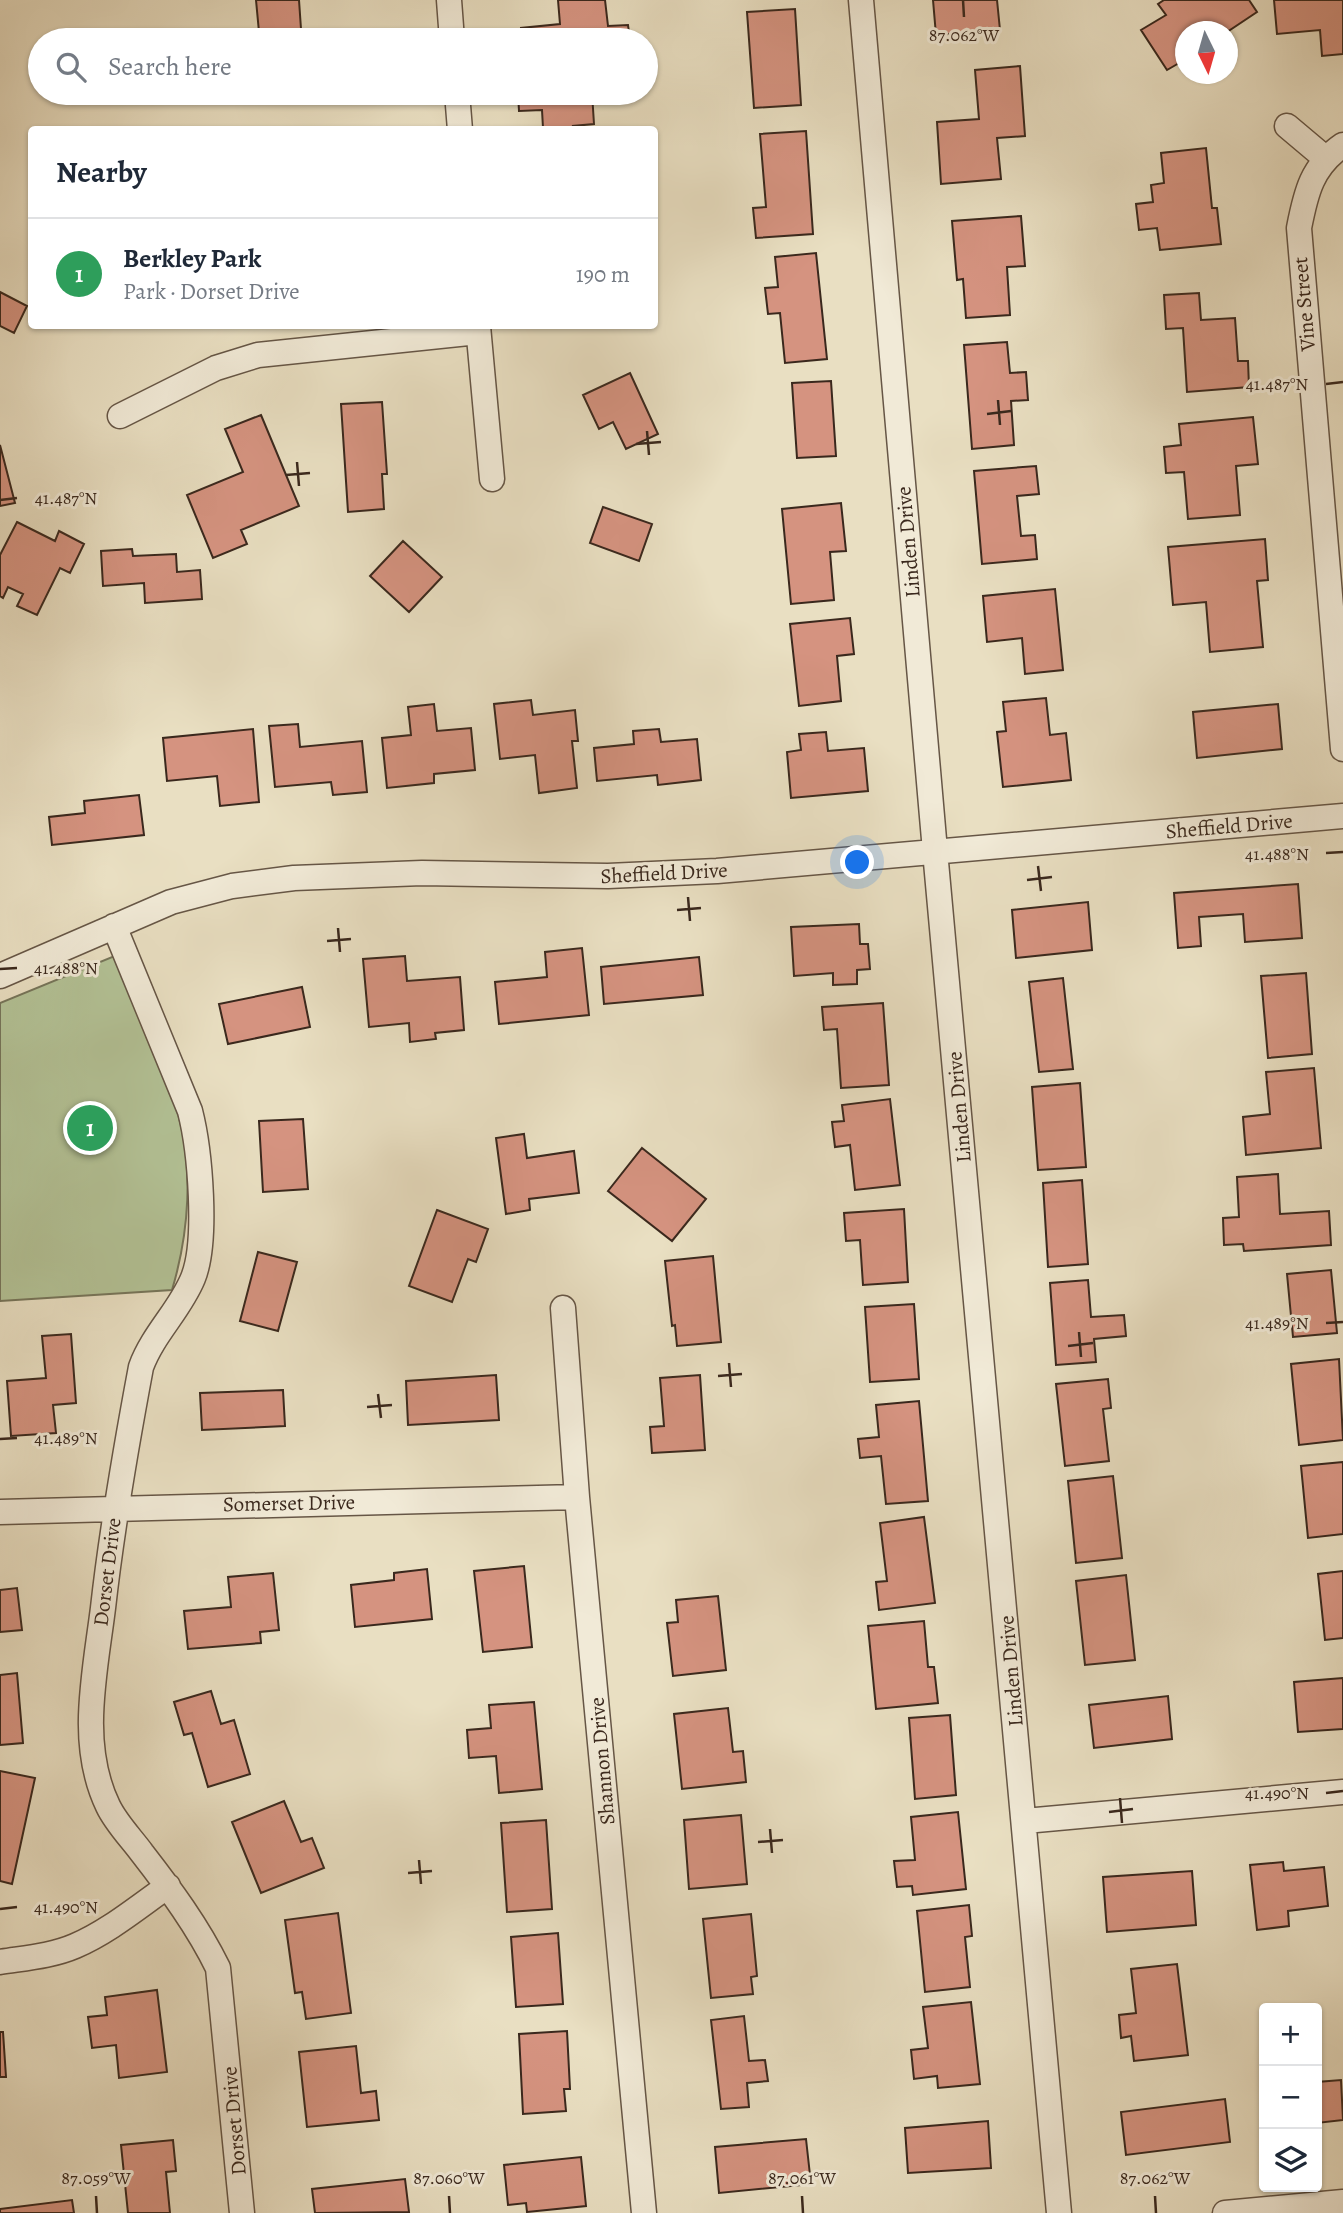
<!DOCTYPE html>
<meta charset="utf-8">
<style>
body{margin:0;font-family:Alegreya,serif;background:#f6f6f7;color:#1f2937}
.controls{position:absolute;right:21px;bottom:21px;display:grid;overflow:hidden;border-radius:7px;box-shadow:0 2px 5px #0004}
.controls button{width:63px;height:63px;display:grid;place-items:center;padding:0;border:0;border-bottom:2px solid #e0e1e3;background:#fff;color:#1f2937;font:35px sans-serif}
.compass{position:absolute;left:1175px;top:21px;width:63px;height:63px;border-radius:50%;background:#fff;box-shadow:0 2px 5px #0004;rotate:175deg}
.you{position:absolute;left:858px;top:863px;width:24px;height:24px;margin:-18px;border:5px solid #fff;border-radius:50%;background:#1a73e8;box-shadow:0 0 0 10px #1a73e833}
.badge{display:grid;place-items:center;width:46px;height:46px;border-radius:50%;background:#0b8043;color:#fff;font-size:23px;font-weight:700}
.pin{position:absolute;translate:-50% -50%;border:4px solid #fff;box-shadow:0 2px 7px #0006}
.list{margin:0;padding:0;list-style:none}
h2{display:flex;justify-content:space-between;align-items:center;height:91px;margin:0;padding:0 28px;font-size:30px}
h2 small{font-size:23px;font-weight:400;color:#747a83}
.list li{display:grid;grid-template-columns:46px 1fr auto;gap:21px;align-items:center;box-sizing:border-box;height:112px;padding:0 28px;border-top:2px solid #e0e1e3}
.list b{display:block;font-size:26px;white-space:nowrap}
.list p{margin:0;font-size:23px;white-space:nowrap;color:#747a83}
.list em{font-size:23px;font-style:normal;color:#747a83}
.icon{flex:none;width:38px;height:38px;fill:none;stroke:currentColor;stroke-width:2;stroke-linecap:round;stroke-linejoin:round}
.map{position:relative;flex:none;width:1343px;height:2213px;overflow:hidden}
.search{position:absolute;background:#fff;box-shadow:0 2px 5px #0004;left:28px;top:28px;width:630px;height:77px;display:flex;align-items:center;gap:18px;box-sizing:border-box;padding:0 24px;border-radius:38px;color:#747a83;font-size:26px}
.panel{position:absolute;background:#fff;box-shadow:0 2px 5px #0004;left:28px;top:126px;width:630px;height:203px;border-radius:7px}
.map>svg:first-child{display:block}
</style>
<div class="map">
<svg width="1343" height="2213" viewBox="0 0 1343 2213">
<rect width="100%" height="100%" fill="#e9dfc2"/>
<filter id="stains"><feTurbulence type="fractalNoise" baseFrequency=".00286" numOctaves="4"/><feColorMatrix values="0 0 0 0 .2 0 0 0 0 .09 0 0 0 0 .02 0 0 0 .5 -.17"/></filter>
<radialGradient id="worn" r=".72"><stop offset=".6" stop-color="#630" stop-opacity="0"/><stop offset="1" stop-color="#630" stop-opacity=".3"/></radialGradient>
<path fill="#b3c296" stroke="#76755a" stroke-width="2" d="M 117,955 C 137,1006 162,1057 177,1110 C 194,1167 189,1233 172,1290 L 0,1301 L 0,1003 Z"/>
<path fill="#d59380" stroke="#3a281d" stroke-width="2" d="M 256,0 L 299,0 L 301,29 L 259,32 Z
M 558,0 L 605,0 L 608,26 L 628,25 L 630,40 L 522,40 L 521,28 L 560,24 Z
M 933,0 L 997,0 L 1000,30 L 936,35 Z
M 1164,0 L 1249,0 L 1257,12 L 1227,32 L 1186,32 L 1186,59 L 1167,70 L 1141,30 L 1166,15 L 1158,4 Z
M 1274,0 L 1343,0 L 1343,54 L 1322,56 L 1320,30 L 1277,34 Z
M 795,9 L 801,105 L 754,108 L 747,12 Z
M 1020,66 L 1025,136 L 997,138 L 1001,179 L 941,184 L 937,122 L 979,119 L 975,70 Z
M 518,93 L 592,93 L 594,124 L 573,126 L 574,130 L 533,130 L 543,128 L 542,110 L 519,111 Z
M 806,131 L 813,234 L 756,238 L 753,208 L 766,207 L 760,134 Z
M 1206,148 L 1212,208 L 1217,208 L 1221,244 L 1160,250 L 1157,228 L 1139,230 L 1136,204 L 1153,202 L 1151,185 L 1164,183 L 1161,153 Z
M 1021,216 L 1025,266 L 1007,267 L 1010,315 L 966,318 L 963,279 L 957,280 L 952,221 Z
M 816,253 L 827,359 L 785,363 L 780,313 L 768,314 L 765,288 L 778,287 L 775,257 Z
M 0,292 L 27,306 L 14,333 L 0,326 Z
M 1199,293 L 1201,320 L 1235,318 L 1238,361 L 1248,361 L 1249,387 L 1187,392 L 1183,328 L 1166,329 L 1164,295 Z
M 1007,342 L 1010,373 L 1026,372 L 1028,400 L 1011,401 L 1014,445 L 972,449 L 964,345 Z
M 630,373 L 658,434 L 626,449 L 613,422 L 599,429 L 583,395 Z
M 831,381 L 836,456 L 797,458 L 792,383 Z
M 382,402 L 387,474 L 382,474 L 384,509 L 348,512 L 341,404 Z
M 261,415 L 299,506 L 241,530 L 247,544 L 213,558 L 187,495 L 243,472 L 225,429 Z
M 1253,417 L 1258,464 L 1236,466 L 1240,515 L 1188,519 L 1184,472 L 1166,473 L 1164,447 L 1181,445 L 1179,424 Z
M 0,445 L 15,503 L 0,506 Z
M 1036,466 L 1039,494 L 1017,496 L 1021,536 L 1035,535 L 1037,559 L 982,564 L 974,471 Z
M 841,503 L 846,551 L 830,552 L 834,600 L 791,604 L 782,509 Z
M 603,507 L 652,524 L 639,561 L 590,543 Z
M 17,522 L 55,541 L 59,531 L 84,544 L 70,573 L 60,568 L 37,615 L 17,606 L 23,594 L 8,587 L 3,598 L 0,596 L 0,555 Z
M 1265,539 L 1268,580 L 1257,581 L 1263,647 L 1210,652 L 1206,602 L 1173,605 L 1168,547 Z
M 403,541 L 442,577 L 409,612 L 370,576 Z
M 132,549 L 133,556 L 176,554 L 177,572 L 200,570 L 202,599 L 145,603 L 144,583 L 103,586 L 101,551 Z
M 1055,589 L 1063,670 L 1025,674 L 1022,638 L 987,642 L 983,596 Z
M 850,618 L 854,654 L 837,656 L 841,701 L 799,706 L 790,624 Z
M 1046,698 L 1050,735 L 1066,733 L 1071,780 L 1003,787 L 997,732 L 1006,731 L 1003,702 Z
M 531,700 L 533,715 L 575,710 L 578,741 L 572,741 L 577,788 L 539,793 L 535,755 L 500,759 L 494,704 Z
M 434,704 L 437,731 L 471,728 L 475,770 L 434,774 L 434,783 L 387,788 L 382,738 L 411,735 L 408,707 Z
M 1278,704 L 1282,749 L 1197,758 L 1193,712 Z
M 298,724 L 300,747 L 362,741 L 367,792 L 333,795 L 331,782 L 275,787 L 269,726 Z
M 253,729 L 259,802 L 220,806 L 217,776 L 167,781 L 163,738 Z
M 659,729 L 661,742 L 697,739 L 701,780 L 658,785 L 657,775 L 597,781 L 594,748 L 634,744 L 633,731 Z
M 826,732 L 828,751 L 864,748 L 868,791 L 791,798 L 787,752 L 801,750 L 799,734 Z
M 139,795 L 144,835 L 52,845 L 49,817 L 85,813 L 84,801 Z
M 1298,884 L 1302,938 L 1245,942 L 1243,914 L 1199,917 L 1201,946 L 1178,948 L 1174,893 Z
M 1088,902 L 1092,950 L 1016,958 L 1012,910 Z
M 859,924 L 860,944 L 868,944 L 870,969 L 857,970 L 857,984 L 833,985 L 833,973 L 794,976 L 791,927 Z
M 582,948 L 589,1015 L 499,1024 L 495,982 L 547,977 L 545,952 Z
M 405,956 L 407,981 L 460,977 L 464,1030 L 435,1033 L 436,1039 L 410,1042 L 409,1023 L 369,1027 L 363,959 Z
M 699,957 L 703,995 L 604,1004 L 601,967 Z
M 1306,973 L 1312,1054 L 1268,1058 L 1261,976 Z
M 1063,978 L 1073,1069 L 1039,1072 L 1029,982 Z
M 302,987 L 310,1027 L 228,1044 L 219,1004 Z
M 883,1003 L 889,1085 L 841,1088 L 837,1029 L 824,1030 L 822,1007 Z
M 1314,1068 L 1321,1148 L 1246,1155 L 1243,1117 L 1270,1114 L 1266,1072 Z
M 1080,1083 L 1086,1167 L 1038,1170 L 1032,1087 Z
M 890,1099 L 900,1185 L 855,1190 L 850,1145 L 835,1147 L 832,1122 L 844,1121 L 842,1105 Z
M 303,1119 L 308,1189 L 263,1192 L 259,1121 Z
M 524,1134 L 527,1158 L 574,1151 L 579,1193 L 529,1199 L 530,1210 L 506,1214 L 496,1138 Z
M 642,1148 L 706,1199 L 672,1241 L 608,1191 Z
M 1278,1174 L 1280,1214 L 1329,1211 L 1331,1245 L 1244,1251 L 1243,1244 L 1224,1245 L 1223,1218 L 1239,1217 L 1237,1177 Z
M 1082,1180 L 1088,1264 L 1048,1267 L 1043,1183 Z
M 904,1209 L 908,1282 L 863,1285 L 860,1240 L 846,1241 L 844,1213 Z
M 437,1210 L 488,1229 L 476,1262 L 468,1259 L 452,1302 L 409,1286 Z
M 258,1252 L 297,1262 L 278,1331 L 240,1321 Z
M 713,1256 L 721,1342 L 677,1346 L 675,1325 L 672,1326 L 665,1261 Z
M 1331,1270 L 1337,1333 L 1293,1337 L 1287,1274 Z
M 1088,1280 L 1091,1317 L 1124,1315 L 1126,1336 L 1094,1339 L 1096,1362 L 1056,1365 L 1050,1283 Z
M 914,1304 L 919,1379 L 870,1382 L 865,1307 Z
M 71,1334 L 76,1403 L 53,1405 L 56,1433 L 11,1436 L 7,1381 L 46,1378 L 42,1336 Z
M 1339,1359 L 1343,1440 L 1299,1445 L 1291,1364 Z
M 496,1375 L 499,1420 L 408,1425 L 406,1381 Z
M 700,1375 L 705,1450 L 652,1453 L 650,1427 L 664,1426 L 660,1378 Z
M 1108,1379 L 1111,1408 L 1103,1409 L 1109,1461 L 1065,1466 L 1056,1384 Z
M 283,1390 L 285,1426 L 202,1430 L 200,1393 Z
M 919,1401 L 928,1501 L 886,1504 L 881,1456 L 860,1458 L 858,1439 L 879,1437 L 876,1405 Z
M 1343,1462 L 1343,1534 L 1308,1538 L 1301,1466 Z
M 1113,1476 L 1122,1558 L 1076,1563 L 1068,1481 Z
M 924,1517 L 935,1603 L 879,1610 L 876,1582 L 887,1581 L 880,1523 Z
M 524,1566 L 532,1647 L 483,1652 L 474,1571 Z
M 427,1569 L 432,1619 L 355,1627 L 351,1585 L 394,1580 L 394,1573 Z
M 1343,1571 L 1343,1638 L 1325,1640 L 1318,1574 Z
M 273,1573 L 279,1630 L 260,1632 L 261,1643 L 188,1649 L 184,1611 L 231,1607 L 228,1577 Z
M 1126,1575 L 1135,1660 L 1085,1665 L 1076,1581 Z
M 17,1588 L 22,1630 L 0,1632 L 0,1590 Z
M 718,1596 L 726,1670 L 673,1676 L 667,1623 L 678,1622 L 676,1600 Z
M 924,1621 L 928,1667 L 934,1667 L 938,1703 L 876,1709 L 868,1626 Z
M 17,1673 L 23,1743 L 0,1745 L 0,1675 Z
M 1343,1678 L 1343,1729 L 1298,1732 L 1294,1682 Z
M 211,1691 L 221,1724 L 234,1720 L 250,1774 L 208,1787 L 192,1733 L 184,1735 L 174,1702 Z
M 1168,1696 L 1172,1739 L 1094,1748 L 1089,1705 Z
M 534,1702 L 542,1789 L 499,1793 L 496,1756 L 469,1758 L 467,1730 L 491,1728 L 489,1705 Z
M 728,1708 L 733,1752 L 743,1751 L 746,1782 L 682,1789 L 674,1714 Z
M 950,1715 L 956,1795 L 915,1799 L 909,1718 Z
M 0,1771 L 35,1778 L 12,1884 L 0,1881 Z
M 284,1801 L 301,1842 L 312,1838 L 324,1868 L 261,1893 L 232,1822 Z
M 958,1812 L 966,1889 L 913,1895 L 912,1886 L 897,1887 L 894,1861 L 915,1860 L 911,1817 Z
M 741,1815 L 747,1884 L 689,1889 L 684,1820 Z
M 546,1820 L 552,1909 L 507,1912 L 501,1823 Z
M 1283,1862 L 1284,1871 L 1324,1867 L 1328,1906 L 1288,1911 L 1289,1926 L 1257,1930 L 1250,1865 Z
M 1192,1871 L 1196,1925 L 1107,1932 L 1103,1877 Z
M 969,1905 L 972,1936 L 965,1937 L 970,1987 L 925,1992 L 917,1911 Z
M 338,1913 L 351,2013 L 306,2019 L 302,1992 L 295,1993 L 285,1920 Z
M 751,1914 L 757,1976 L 751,1977 L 753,1994 L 711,1998 L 703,1919 Z
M 558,1933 L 563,2004 L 516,2007 L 511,1937 Z
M 1177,1964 L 1188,2055 L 1134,2061 L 1131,2036 L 1121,2038 L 1119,2015 L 1136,2013 L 1131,1969 Z
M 157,1990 L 167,2072 L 119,2078 L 116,2045 L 92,2048 L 88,2017 L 107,2015 L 105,1997 Z
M 971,2002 L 980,2084 L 938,2088 L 937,2076 L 914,2079 L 911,2050 L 928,2048 L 923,2007 Z
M 744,2016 L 749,2061 L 765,2060 L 768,2081 L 747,2083 L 749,2107 L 721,2109 L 711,2020 Z
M 567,2031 L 570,2089 L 564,2089 L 566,2111 L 523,2114 L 519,2034 Z
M 0,2032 L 3,2032 L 6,2077 L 0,2077 Z
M 356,2046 L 361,2093 L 376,2091 L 379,2120 L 307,2127 L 299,2052 Z
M 1341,2080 L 1343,2120 L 1317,2123 L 1317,2082 Z
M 1225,2099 L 1230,2142 L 1126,2155 L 1121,2112 Z
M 988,2121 L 991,2168 L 908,2173 L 905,2128 Z
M 806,2139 L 811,2184 L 719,2193 L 715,2147 Z
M 173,2140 L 176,2171 L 166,2172 L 170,2213 L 128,2213 L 121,2145 Z
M 581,2157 L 586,2206 L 527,2212 L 526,2203 L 508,2205 L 504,2165 Z
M 405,2179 L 409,2212 L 315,2213 L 312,2189 Z
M 72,2200 L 74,2213 L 0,2213 L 0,2209 Z"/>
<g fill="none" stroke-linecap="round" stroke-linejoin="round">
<defs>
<path id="minor" d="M 449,0 L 452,40
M 861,0 L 935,851 L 1059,2213
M 457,93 L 460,130
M 1287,126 L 1325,158
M 1343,145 C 1312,166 1306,192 1299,228 L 1343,749
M 478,326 L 492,479
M 120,416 L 216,368 L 258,355 L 478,332
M 114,926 L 190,1111 C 200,1150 208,1241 193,1278 C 180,1310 153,1334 141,1367 C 126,1447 112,1527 103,1608 C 95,1673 78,1744 108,1806 C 116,1823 131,1838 142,1853 C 170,1889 198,1927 218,1968 L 242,2213
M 0,976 L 171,902 L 232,886 L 294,878 L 422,873 L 608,876 L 717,871 L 1343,816
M 563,1308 L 577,1497 L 644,2213
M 0,1512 L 577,1497
M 1025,1821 L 1343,1792
M 0,1962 C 25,1958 52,1956 75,1946 C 108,1932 138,1907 168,1886
M 1225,2213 L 1343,2202"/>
</defs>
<use href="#minor" stroke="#665646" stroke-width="27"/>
<use href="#minor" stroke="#f1ead7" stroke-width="24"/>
</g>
<path fill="none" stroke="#3a281d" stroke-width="2.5" d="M 963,0 L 964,17M 1326,384 L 1343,382M 998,400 L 1000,425M 987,414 L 1011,411M 647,431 L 649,455M 636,444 L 661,442M 297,462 L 299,486M 286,475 L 310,473M 0,500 L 17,498M 1326,853 L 1343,852M 1038,866 L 1041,891M 1027,880 L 1052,877M 688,897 L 690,921M 677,910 L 701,908M 338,928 L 340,952M 327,941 L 351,939M 0,969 L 17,968M 1326,1323 L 1343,1322M 1079,1332 L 1081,1357M 1068,1346 L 1093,1343M 729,1363 L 731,1387M 718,1376 L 742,1374M 378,1394 L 381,1418M 367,1407 L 392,1405M 0,1439 L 17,1438M 1326,1793 L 1343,1791M 1120,1798 L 1122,1823M 1109,1812 L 1133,1809M 770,1829 L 772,1853M 758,1842 L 783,1840M 419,1860 L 421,1884M 408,1873 L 432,1871M 0,1909 L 17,1907M 96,2196 L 97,2213M 449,2196 L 450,2213M 802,2196 L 803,2213M 1155,2196 L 1156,2213"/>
<g text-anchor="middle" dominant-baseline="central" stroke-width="6" stroke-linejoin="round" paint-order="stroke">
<g font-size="21" fill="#3a281d" stroke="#f1ead7">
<text transform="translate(1304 304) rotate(-95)">Vine Street</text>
<text transform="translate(908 542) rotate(-95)">Linden Drive</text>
<text transform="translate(1229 826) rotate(-5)">Sheffield Drive</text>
<text transform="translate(664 873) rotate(-3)">Sheffield Drive</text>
<text transform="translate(959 1107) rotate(-95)">Linden Drive</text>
<text transform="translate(289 1503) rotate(-1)">Somerset Drive</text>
<text transform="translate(107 1572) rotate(-83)">Dorset Drive</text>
<text transform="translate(1011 1671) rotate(-95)">Linden Drive</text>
<text transform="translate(602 1761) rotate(-95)">Shannon Drive</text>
<text transform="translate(234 2121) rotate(-95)">Dorset Drive</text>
</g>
</g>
<g font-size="18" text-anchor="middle" fill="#3a281d" stroke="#f1ead7" stroke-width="6" stroke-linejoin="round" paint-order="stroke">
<text x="964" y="41">87.062°W</text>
<text x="1277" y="390">41.487°N</text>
<text x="66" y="504">41.487°N</text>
<text x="1277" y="860">41.488°N</text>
<text x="66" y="974">41.488°N</text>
<text x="1277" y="1329">41.489°N</text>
<text x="66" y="1444">41.489°N</text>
<text x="1277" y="1799">41.490°N</text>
<text x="66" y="1913">41.490°N</text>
<text x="96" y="2184">87.059°W</text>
<text x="449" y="2184">87.060°W</text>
<text x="802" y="2184">87.061°W</text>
<text x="1155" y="2184">87.062°W</text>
</g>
<rect width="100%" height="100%" filter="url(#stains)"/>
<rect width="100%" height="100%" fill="url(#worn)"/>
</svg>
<div class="controls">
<button>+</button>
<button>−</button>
<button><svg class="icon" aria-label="layers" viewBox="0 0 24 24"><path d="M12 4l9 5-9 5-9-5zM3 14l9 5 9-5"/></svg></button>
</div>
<svg class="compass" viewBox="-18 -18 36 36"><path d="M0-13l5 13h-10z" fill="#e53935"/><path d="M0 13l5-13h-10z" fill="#747a83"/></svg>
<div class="you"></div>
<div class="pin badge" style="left:90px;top:1128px;background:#2e9e5b">1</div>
<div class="search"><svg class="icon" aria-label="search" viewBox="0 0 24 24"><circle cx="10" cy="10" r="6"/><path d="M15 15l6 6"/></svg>Search here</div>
<section class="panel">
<h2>Nearby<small></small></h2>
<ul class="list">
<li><span class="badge" style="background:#2e9e5b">1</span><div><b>Berkley Park</b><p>Park · Dorset Drive</p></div><em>190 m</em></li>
</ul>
</section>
</div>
